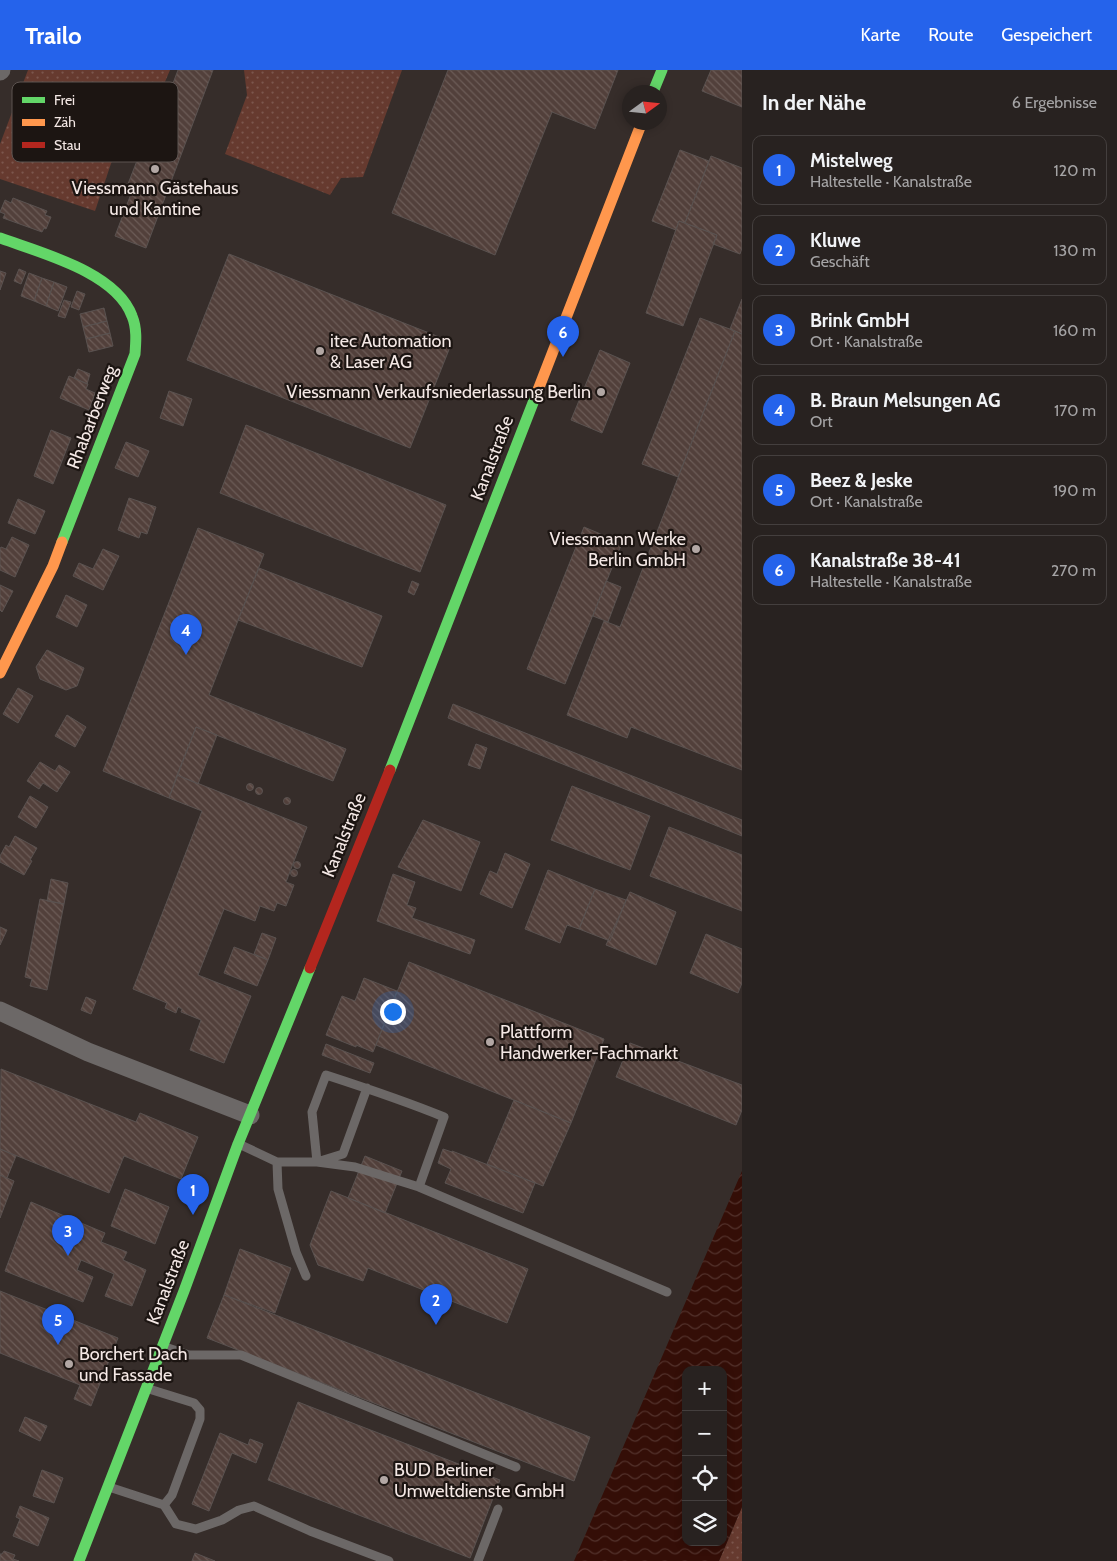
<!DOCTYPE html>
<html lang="de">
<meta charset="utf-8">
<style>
body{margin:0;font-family:Cabin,sans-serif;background:#302a29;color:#f1f3f6}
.controls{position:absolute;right:15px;bottom:15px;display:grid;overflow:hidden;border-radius:10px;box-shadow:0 2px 8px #0003}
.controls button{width:45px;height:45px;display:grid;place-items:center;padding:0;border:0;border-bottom:1px solid #443f3e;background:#282220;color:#f1f3f6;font:25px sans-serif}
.compass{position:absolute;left:622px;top:15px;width:45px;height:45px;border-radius:50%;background:#282220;box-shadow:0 2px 8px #0003;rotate:75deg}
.you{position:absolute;left:392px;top:941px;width:18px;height:18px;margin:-12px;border:4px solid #fff;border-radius:50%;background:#1a73e8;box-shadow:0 0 0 8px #1a73e833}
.badge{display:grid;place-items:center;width:32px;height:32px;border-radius:50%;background:#2563eb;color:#fff;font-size:16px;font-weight:700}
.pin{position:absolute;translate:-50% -41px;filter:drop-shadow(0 1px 2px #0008)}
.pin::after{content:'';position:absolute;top:26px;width:18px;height:15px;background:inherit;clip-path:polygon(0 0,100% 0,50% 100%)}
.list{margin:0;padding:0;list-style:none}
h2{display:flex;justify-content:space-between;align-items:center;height:65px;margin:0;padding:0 20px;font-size:21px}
h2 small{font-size:16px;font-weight:400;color:#a5a4a5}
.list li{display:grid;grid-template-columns:32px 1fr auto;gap:15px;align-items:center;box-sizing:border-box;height:70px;margin:0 10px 10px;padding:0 10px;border:1px solid #443f3e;border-radius:10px}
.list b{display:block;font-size:19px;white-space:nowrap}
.list p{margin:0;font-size:16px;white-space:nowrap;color:#a5a4a5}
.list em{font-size:16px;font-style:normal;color:#a5a4a5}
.icon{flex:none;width:28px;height:28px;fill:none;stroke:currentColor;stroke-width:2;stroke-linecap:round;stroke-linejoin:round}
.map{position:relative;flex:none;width:742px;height:1491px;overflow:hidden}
header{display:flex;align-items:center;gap:30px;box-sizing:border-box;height:70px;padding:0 25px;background:#2563eb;color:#fff}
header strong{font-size:24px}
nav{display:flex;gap:28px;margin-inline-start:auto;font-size:18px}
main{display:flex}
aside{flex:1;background:#282220}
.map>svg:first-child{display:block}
</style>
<header>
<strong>Trailo</strong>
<nav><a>Karte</a><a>Route</a><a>Gespeichert</a></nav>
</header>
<main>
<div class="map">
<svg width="742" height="1491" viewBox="0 0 742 1491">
<defs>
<pattern id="grass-dots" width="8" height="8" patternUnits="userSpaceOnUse" patternTransform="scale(1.25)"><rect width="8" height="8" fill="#663a2f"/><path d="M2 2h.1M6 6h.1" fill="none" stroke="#7c564d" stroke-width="1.8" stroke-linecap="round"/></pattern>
<pattern id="water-waves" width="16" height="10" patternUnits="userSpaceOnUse" patternTransform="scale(1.25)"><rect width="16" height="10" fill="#340e07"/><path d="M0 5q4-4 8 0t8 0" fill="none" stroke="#52312b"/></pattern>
<pattern id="building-back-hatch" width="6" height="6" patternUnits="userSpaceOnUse" patternTransform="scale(1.25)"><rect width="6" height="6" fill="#52403b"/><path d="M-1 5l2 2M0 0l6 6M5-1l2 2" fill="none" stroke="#6c5c57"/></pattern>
</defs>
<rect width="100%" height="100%" fill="#362d2a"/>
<path fill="url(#grass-dots)" d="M 28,0 L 170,0 L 142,66 L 121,64 L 95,141 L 0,109 L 0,74 Z
M 244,0 L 402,0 L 363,107 L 341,108 L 330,125 L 225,84 L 247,25 Z
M 742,1437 L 742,1491 L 719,1491 Z"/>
<path fill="url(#water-waves)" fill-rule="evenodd" d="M 742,1101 L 742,1437 L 719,1491 L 574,1491 ZM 686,1300 L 723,1300 L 723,1472 L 686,1472 Z"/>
<path fill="url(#building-back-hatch)" stroke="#5a5250" d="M 178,0 L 213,0 L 146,178 L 115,166 L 134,116 L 128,114 L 140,83 L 146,85 Z
M 448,0 L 618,0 L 595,59 L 552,42 L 495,185 L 392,143 Z
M 711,0 L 742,0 L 742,37 L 702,21 Z
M 680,80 L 709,91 L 685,153 L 679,151 L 676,160 L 652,151 Z
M 711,86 L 742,98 L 742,178 L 740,184 L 713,174 L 717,165 L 685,153 Z
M 13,128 L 47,141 L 45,145 L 51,147 L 46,159 L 44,158 L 42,162 L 3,148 L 5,144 L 0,142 L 5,130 L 11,133 Z
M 679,151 L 717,165 L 683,256 L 646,243 Z
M 229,184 L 452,272 L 410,378 L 187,290 Z
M 19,199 L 26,202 L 21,214 L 14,211 Z
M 0,201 L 6,203 L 0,220 Z
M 29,203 L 42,208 L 34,231 L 21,226 Z
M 42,208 L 54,212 L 46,236 L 34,231 Z
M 54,212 L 67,217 L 58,241 L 46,236 Z
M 77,221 L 85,224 L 79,240 L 71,237 Z
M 742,229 L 742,264 L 730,259 Z
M 64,230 L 71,232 L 65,248 L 58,246 Z
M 104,238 L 107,251 L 83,257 L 80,244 Z
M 700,248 L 735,261 L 678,407 L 642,394 Z
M 107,251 L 110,263 L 86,269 L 83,257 Z
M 735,261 L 742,264 L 742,700 L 631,657 L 627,668 L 567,645 L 604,551 L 620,557 Z
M 110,263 L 113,276 L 89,282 L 86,269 Z
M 600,280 L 630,293 L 602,363 L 571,350 Z
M 78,299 L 90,304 L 87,314 L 74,308 Z
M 69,306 L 88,314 L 86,319 L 95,323 L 89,340 L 60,328 Z
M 169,321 L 192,329 L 183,356 L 160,348 Z
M 246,355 L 446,435 L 420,502 L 220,423 Z
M 51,360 L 71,368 L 53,414 L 34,406 Z
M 126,372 L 149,381 L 138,407 L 115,398 Z
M 129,428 L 156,437 L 147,464 L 141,462 L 139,468 L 118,460 Z
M 18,429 L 45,441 L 35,464 L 8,453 Z
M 584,457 L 622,473 L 565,614 L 527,599 Z
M 198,458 L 264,484 L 209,625 L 346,679 L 333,711 L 196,657 L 169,728 L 103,701 Z
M 12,467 L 29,475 L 15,507 L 0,500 L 0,479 L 1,477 L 6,479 Z
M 103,479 L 119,486 L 103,520 L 73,506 L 79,493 L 93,499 Z
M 259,498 L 382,546 L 362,597 L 238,550 Z
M 412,511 L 419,514 L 414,525 L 408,522 Z
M 606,511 L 621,517 L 608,552 L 593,546 Z
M 0,515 L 13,521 L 2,542 L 0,540 Z
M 66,525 L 87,535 L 77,557 L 56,547 Z
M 47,580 L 84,598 L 77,616 L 66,620 L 40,609 L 36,597 Z
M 18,618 L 33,626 L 18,653 L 3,644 Z
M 453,634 L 742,750 L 742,766 L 448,648 Z
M 67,645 L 86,657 L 75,677 L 55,666 Z
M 196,657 L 217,665 L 198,714 L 177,705 Z
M 476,674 L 487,678 L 480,699 L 468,695 Z
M 40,692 L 55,701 L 59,695 L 70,702 L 57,722 L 43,713 L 39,719 L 27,711 Z
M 177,705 L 307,757 L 286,812 L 294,815 L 286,836 L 277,833 L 274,841 L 260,836 L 255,851 L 224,839 L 198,905 L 251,926 L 224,993 L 190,980 L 201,950 L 181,942 L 182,939 L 178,937 L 176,943 L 165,938 L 167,933 L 133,919 L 202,741 L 169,728 Z
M246.5 717a3.5 3.5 0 1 1 7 0a3.5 3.5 0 1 1-7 0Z
M 572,716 L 650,746 L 630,800 L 551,770 Z
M255.5 721a3.5 3.5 0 1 1 7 0a3.5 3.5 0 1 1-7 0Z
M 30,726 L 48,737 L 36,758 L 18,747 Z
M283.5 731a3.5 3.5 0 1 1 7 0a3.5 3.5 0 1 1-7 0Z
M 423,750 L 480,772 L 461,821 L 398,797 Z
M 669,757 L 742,785 L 742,841 L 650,806 Z
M 15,766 L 37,778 L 30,790 L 32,791 L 24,805 L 0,792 L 0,786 L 6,775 L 9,777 Z
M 505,783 L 530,794 L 512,838 L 480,824 L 490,801 L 497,804 Z
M293.5 795a3.5 3.5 0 1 1 7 0a3.5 3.5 0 1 1-7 0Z
M290.5 803a3.5 3.5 0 1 1 7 0a3.5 3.5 0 1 1-7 0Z
M 548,800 L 595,819 L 579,859 L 567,855 L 560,873 L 525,859 Z
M 393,804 L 415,812 L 407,835 L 416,838 L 412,848 L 475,870 L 470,884 L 377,851 Z
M 51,809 L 68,813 L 64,834 L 47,831 Z
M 595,819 L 626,830 L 610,871 L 579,859 Z
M 630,822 L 676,842 L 656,895 L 606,875 Z
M 40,829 L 64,834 L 47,920 L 30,916 L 32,909 L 25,907 Z
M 0,857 L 7,860 L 0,875 Z
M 262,863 L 276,868 L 268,890 L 254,884 Z
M 706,864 L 742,879 L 742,913 L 738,923 L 690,903 Z
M 234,877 L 268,890 L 257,916 L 224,903 Z
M 409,892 L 604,969 L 571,1053 L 376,975 Z
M 364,908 L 397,921 L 373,982 L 356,975 L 356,977 L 326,965 L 342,926 L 355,931 Z
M 86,927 L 96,931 L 91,944 L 81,940 Z
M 630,973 L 742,1015 L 742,1040 L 736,1055 L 616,1007 Z
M 326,974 L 374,993 L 370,1003 L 322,985 Z
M 1,999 L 136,1052 L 140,1043 L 198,1067 L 181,1109 L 124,1086 L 109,1123 L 0,1079 Z
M 514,1030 L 571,1053 L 543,1116 L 487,1094 Z
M 0,1079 L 16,1086 L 7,1108 L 0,1105 Z
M 443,1079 L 452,1082 L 452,1081 L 535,1113 L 523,1143 L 445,1113 L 451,1099 L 438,1093 Z
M 365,1086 L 402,1101 L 385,1143 L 348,1128 Z
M 0,1105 L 14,1111 L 0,1148 Z
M 125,1119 L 169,1137 L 155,1174 L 111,1156 Z
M 331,1121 L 528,1199 L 507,1253 L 368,1198 L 363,1211 L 318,1195 L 310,1175 Z
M 31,1132 L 105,1163 L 101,1172 L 127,1182 L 123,1190 L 146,1200 L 132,1236 L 105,1226 L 114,1204 L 81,1190 L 77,1200 L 93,1207 L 83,1232 L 5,1201 Z
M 240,1179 L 291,1198 L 275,1243 L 224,1225 Z
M 0,1221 L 118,1268 L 91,1336 L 74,1329 L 80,1315 L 0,1283 Z
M 224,1225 L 590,1367 L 574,1411 L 207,1268 Z
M 298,1332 L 500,1410 L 470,1488 L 268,1410 Z
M 25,1347 L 47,1356 L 40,1371 L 19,1361 Z
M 220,1363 L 248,1375 L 250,1369 L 263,1374 L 256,1393 L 232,1383 L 209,1441 L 192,1434 Z
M 42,1400 L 63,1408 L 54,1433 L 33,1426 Z
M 20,1436 L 49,1448 L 38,1476 L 13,1466 L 20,1449 L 16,1447 Z
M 4,1481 L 15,1485 L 13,1489 L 19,1491 L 0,1491 L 0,1484 L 2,1484 Z
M 195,1483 L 215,1491 L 192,1491 Z"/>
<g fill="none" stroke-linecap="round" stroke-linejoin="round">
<path stroke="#6c6867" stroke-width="9" d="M 367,1018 L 343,1084 L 317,1092 L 312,1042 L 326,1005 C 366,1018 405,1031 444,1047 L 419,1117
M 241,1075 L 277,1092 L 317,1092 L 355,1097 L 419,1117 L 667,1222
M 277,1092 L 278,1119 L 296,1182 L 306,1206
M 165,1277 L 189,1285 L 241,1285 L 516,1397
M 109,1417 L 164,1435 L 172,1425 L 200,1349 L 200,1340 L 194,1333 L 149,1319
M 164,1435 L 176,1454 L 196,1459 L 222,1450 L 239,1440 L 254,1436 L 310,1461 L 389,1491
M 478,1491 L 498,1439"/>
<path stroke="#6c6867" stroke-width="19" d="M 0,1 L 1,0
M 0,941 L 88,982 L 250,1045"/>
<path stroke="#63d668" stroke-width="11" d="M 653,22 L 662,0
M 0,168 C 41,183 116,202 132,246 C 137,258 136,271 135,284 L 62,472
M 390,700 L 538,320
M 79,1491 L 184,1221 L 238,1074 L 310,898"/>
<path stroke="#ff974d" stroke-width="11" d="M 538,320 L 642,52
M 0,603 L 53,496 L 62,472"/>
<path stroke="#b3261e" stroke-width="11" d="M 310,898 L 390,700"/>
</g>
<g fill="#b2a7a4" stroke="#1c1512" stroke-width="2">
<circle cx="155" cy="99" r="5"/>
<circle cx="320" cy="281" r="5"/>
<circle cx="601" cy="322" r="5"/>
<circle cx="696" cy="479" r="5"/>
<circle cx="490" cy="972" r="5"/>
<circle cx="69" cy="1294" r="5"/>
<circle cx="384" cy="1410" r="5"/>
</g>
<g text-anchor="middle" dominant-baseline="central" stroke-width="4.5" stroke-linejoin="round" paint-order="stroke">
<g font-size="18" fill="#f4e8e5" stroke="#1c1512" text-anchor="start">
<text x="155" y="118" text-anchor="middle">Viessmann Gästehaus<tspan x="155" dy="21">und Kantine</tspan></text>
<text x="330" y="271">itec Automation<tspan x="330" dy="21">&amp; Laser AG</tspan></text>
<text x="591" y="322" text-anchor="end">Viessmann Verkaufsniederlassung Berlin</text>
<text x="686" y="469" text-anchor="end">Viessmann Werke<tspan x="686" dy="21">Berlin GmbH</tspan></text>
<text x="500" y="962">Plattform<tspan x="500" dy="21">Handwerker-Fachmarkt</tspan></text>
<text x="79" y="1284">Borchert Dach<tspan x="79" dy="21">und Fassade</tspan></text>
<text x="394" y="1400">BUD Berliner<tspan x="394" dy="21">Umweltdienste GmbH</tspan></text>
</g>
<g font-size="18" fill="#f4e8e5" stroke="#1c1512">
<text transform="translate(92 347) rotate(-69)">Rhabarberweg</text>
<text transform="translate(492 388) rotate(-69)">Kanalstraße</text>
<text transform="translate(344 765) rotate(-68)">Kanalstraße</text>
<text transform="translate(168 1212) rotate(-69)">Kanalstraße</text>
</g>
</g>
<rect x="12" y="12" width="166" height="80" rx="8" fill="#1c1512" stroke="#5d5451" stroke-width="1"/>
<rect x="22" y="27" width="23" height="6" fill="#63d668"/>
<rect x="22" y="49" width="23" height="7" fill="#ff974d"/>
<rect x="22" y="72" width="23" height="6" fill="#b3261e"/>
<g font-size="14" fill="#f4e8e5">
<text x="54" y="35">Frei</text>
<text x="54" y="57">Zäh</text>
<text x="54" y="80">Stau</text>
</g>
</svg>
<div class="controls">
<button>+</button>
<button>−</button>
<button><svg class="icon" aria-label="locate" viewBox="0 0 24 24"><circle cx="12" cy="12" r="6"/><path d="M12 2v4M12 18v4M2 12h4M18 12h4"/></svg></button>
<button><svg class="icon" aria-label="layers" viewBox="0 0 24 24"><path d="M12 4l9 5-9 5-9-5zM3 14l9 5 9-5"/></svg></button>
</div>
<svg class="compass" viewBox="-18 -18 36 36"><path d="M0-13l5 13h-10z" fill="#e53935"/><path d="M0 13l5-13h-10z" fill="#a5a4a5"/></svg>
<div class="you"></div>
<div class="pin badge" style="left:193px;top:1145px">1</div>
<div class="pin badge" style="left:436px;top:1255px">2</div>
<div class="pin badge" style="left:68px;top:1186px">3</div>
<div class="pin badge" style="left:186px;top:585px">4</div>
<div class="pin badge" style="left:58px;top:1275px">5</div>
<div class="pin badge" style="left:563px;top:287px">6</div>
</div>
<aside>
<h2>In der Nähe<small>6 Ergebnisse</small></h2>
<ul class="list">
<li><span class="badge">1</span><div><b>Mistelweg</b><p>Haltestelle · Kanalstraße</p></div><em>120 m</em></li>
<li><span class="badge">2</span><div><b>Kluwe</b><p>Geschäft</p></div><em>130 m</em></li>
<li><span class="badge">3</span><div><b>Brink GmbH</b><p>Ort · Kanalstraße</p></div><em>160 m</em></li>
<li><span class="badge">4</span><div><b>B. Braun Melsungen AG</b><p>Ort</p></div><em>170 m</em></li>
<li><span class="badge">5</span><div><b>Beez &amp; Jeske</b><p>Ort · Kanalstraße</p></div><em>190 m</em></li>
<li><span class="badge">6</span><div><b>Kanalstraße 38-41</b><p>Haltestelle · Kanalstraße</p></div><em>270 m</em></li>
</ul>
</aside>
</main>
